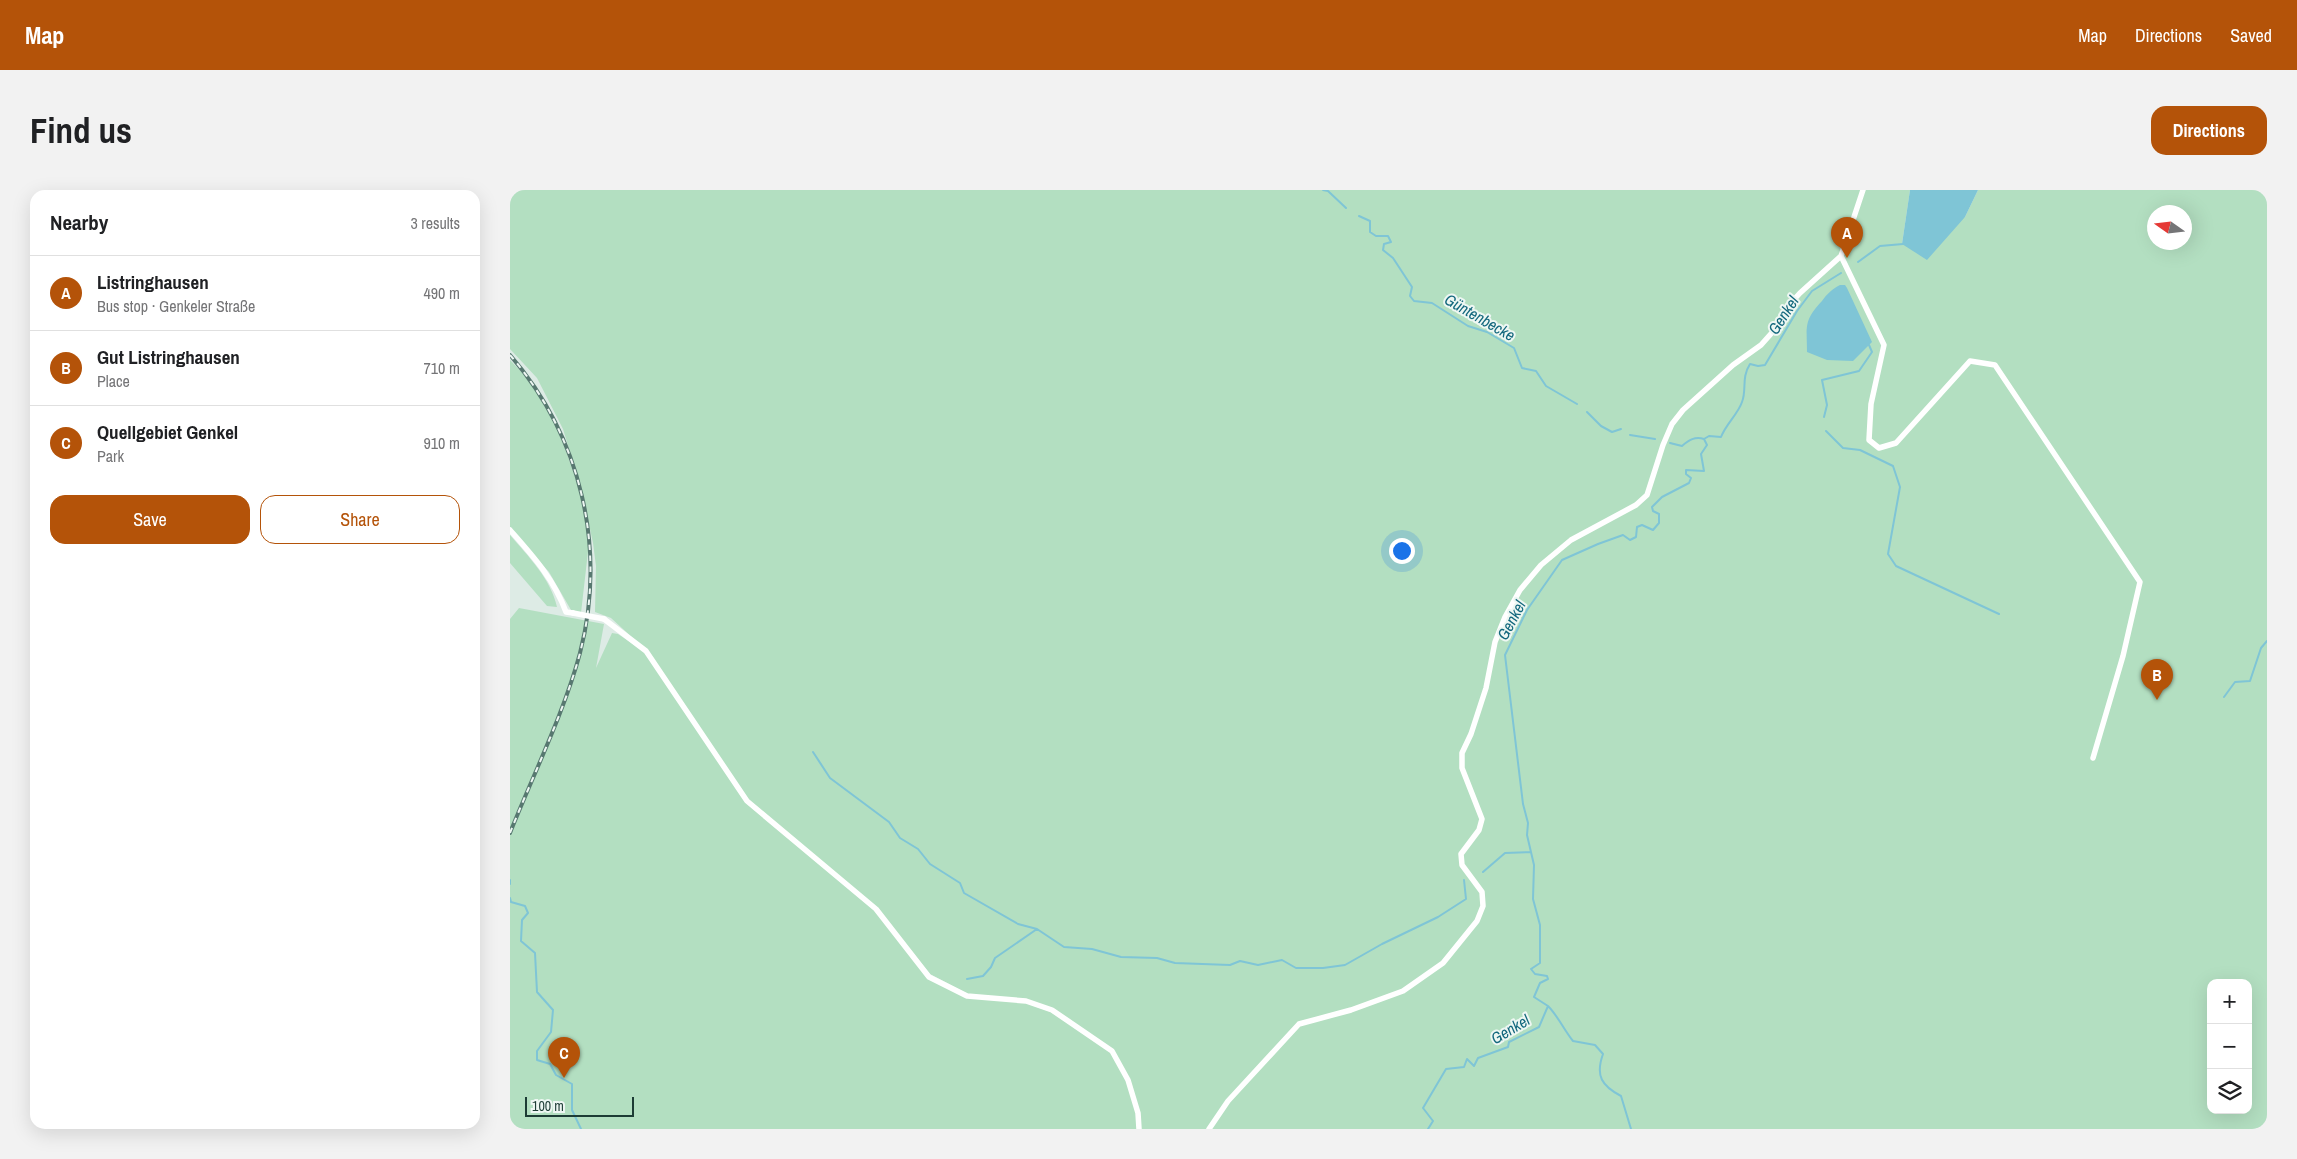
<!DOCTYPE html>
<meta charset="utf-8">
<style>
body{margin:0;font-family:"Archivo Narrow",sans-serif;background:#f2f2f2;color:#202124}
.controls{position:absolute;right:15px;bottom:15px;display:grid;overflow:hidden;border-radius:10px;box-shadow:0 5px 20px #0002}
.controls button{width:45px;height:45px;display:grid;place-items:center;padding:0;border:0;border-bottom:1px solid #e0e0e0;background:#fff;color:#202124;font:25px sans-serif}
.compass{position:absolute;left:1637px;top:15px;width:45px;height:45px;border-radius:50%;background:#fff;box-shadow:0 5px 20px #0002;rotate:284deg}
.scale{position:absolute;left:15px;bottom:12px;width:109px;box-sizing:border-box;padding-left:5px;border:2px solid #1d3c35;border-top:0;font-size:14px;line-height:18px;white-space:nowrap;color:#1d3c35;-webkit-text-stroke:4px #eef7f3;paint-order:stroke}
.you{position:absolute;left:891px;top:360px;width:18px;height:18px;margin:-12px;border:4px solid #fff;border-radius:50%;background:#1a73e8;box-shadow:0 0 0 8px #1a73e833}
.badge{display:grid;place-items:center;width:32px;height:32px;border-radius:50%;background:#b45309;color:#fff;font-size:16px;font-weight:700}
.pin{position:absolute;translate:-50% -41px;filter:drop-shadow(0 1px 2px #0008)}
.pin::after{content:'';position:absolute;top:26px;width:18px;height:15px;background:inherit;clip-path:polygon(0 0,100% 0,50% 100%)}
.list{margin:0;padding:0;list-style:none}
h2{display:flex;justify-content:space-between;align-items:center;height:65px;margin:0;padding:0 20px;font-size:21px}
h2 small{font-size:16px;font-weight:400;color:#757577}
.list li{display:grid;grid-template-columns:32px 1fr auto;gap:15px;align-items:center;box-sizing:border-box;height:75px;padding:0 20px;border-top:1px solid #e0e0e0}
.list b{display:block;font-size:19px;white-space:nowrap}
.list p{margin:0;font-size:16px;white-space:nowrap;color:#757577}
.list em{font-size:16px;font-style:normal;color:#757577}
.actions{display:flex;gap:10px;padding:15px 20px}
.actions a{flex:1;padding:11px 0;border:1px solid #b45309;border-radius:15px;text-align:center;font-size:18px;color:#b45309}
.actions .main{background:#b45309;color:#fff}
.icon{flex:none;width:28px;height:28px;fill:none;stroke:currentColor;stroke-width:2;stroke-linecap:round;stroke-linejoin:round}
.map{position:relative;flex:none;width:1757px;height:939px;overflow:hidden;border-radius:15px}
header{display:flex;align-items:center;gap:30px;box-sizing:border-box;height:70px;padding:0 25px;background:#b45309;color:#fff}
header strong{font-size:24px}
nav{display:flex;gap:28px;margin-inline-start:auto;font-size:18px}
.intro{display:flex;align-items:center;justify-content:space-between;box-sizing:border-box;height:120px;padding:0 30px}
h1{margin:0;font-size:35px}
.button{padding:12px 22px;border-radius:15px;background:#b45309;color:#fff;font-size:18px;font-weight:700}
main{display:flex;gap:30px;padding:0 30px}
aside{flex:1;background:#fff;border-radius:15px;box-shadow:0 5px 20px #0002}
.map>svg:first-child{display:block}
</style>
<header>
<strong>Map</strong>
<nav><a>Map</a><a>Directions</a><a>Saved</a></nav>
</header>
<div class="intro"><h1>Find us</h1><a class="button">Directions</a></div>
<main>
<aside>
<h2>Nearby<small>3 results</small></h2>
<ul class="list">
<li><span class="badge">A</span><div><b>Listringhausen</b><p>Bus stop · Genkeler Straße</p></div><em>490 m</em></li>
<li><span class="badge">B</span><div><b>Gut Listringhausen</b><p>Place</p></div><em>710 m</em></li>
<li><span class="badge">C</span><div><b>Quellgebiet Genkel</b><p>Park</p></div><em>910 m</em></li>
</ul>
<div class="actions"><a class="main">Save</a><a>Share</a></div>
</aside>
<div class="map">
<svg width="1757" height="939" viewBox="0 0 1757 939">
<rect width="100%" height="100%" fill="#ddebe5"/>
<path fill="#b3dfc1" fill-rule="evenodd" d="M 0,0 L 1400,0 L 1392,54 L 1455,27 L 1468,0 L 1757,0 L 1757,939 L 701,939 L 719,912 L 789,835 L 893,803 L 934,775 L 964,731 L 932,772 L 893,799 L 841,818 L 789,832 L 717,911 L 698,939 L 630,939 L 629,921 L 602,859 L 542,819 L 517,810 L 458,804 L 420,784 L 368,719 L 238,610 L 138,462 L 101,428 L 85,422 L 86,376 L 83,353 L 72,302 L 53,239 L 27,188 L 0,159 ZM 1644,22 L 1674,22 L 1674,52 L 1644,52 ZM 1701,793 L 1738,793 L 1738,920 L 1701,920 Z
M 0,170 L 24,195 L 49,241 L 70,301 L 79,353 L 71,423 L 61,420 L 39,382 L 0,339 Z
M 0,345 C 18,366 41,389 47,417 L 37,416 L 0,373 Z
M 9,418 L 94,434 L 86,478 L 102,443 L 108,444 L 135,462 L 235,612 L 365,721 L 418,789 L 457,807 L 516,813 L 541,822 L 601,862 L 616,890 L 627,923 L 627,939 L 0,939 L 0,429 Z"/>
<path fill="#7fc5d6" d="M 1400,0 L 1468,0 L 1455,27 L 1417,70 L 1392,54 Z
M 1330,95 L 1335,95 L 1337,98 L 1362,152 L 1343,171 L 1317,170 L 1297,162 C 1297,137 1293,131 1312,111 C 1317,104 1322,99 1330,95 Z"/>
<g fill="none" stroke-linecap="round" stroke-linejoin="round">
<path stroke="#7fc5d6" stroke-width="2" d="M 813,0 L 818,1 L 836,18
M 849,26 L 860,31 L 860,42 L 866,46 L 878,46 L 881,52 L 874,54 L 873,60 L 883,68 L 902,97 L 900,106 L 904,111 L 922,113 L 958,136 L 977,142 L 1004,158 L 1012,178 L 1026,181 L 1036,196 L 1067,214
M 1348,72 L 1370,56 L 1393,54
M 1077,222 L 1091,236 L 1102,242 L 1111,239
M 1314,227 L 1317,215 L 1312,190 L 1349,181 L 1362,162 L 1359,155
M 1316,241 L 1333,258 L 1350,260 L 1383,276 L 1390,297 L 1378,364 L 1386,376 L 1489,424
M 1120,245 L 1145,249
M 1160,253 L 1172,256 C 1179,250 1185,246 1194,249
M 1714,507 L 1725,492 L 1740,491 L 1751,458 L 1757,451
M 303,562 L 320,588 L 379,632 L 390,648 L 408,659 L 420,674 L 450,693 L 454,703 L 508,734 L 527,739 L 554,757 L 582,759 L 611,767 L 647,768 L 665,773 L 720,775 L 730,771 L 748,775 L 772,770 L 786,778 L 813,778 L 835,775 L 872,754 L 928,727 L 956,709 L 954,690
M 973,682 L 995,663 L 1021,662
M 0,690 L 0,694
M 0,708 L 1,712 L 15,716 L 18,723 L 12,730 L 11,751 L 25,763 L 27,802 L 43,820 L 41,842 L 27,861 L 27,870 L 40,874 L 46,885 L 62,894 L 62,920 L 71,939
M 457,789 L 473,786 L 481,777 L 485,768 L 527,739
M 1038,816 C 1048,826 1054,840 1063,851 L 1085,855 L 1093,864 C 1085,886 1092,896 1111,906 L 1121,939
M 918,939 L 923,931 L 913,918 L 936,879 L 954,877 L 957,869 L 964,876 L 968,868 L 998,857 L 999,852 L 1029,837 L 1038,816 L 1024,807 L 1030,793 L 1038,789 L 1037,786 L 1025,784 L 1021,779 L 1030,773 L 1030,735 L 1023,709 L 1024,675 L 1017,645 L 1018,633 L 1013,614 L 995,465 L 1017,420 L 1052,370 L 1088,354 L 1113,345 L 1120,350 L 1126,347 L 1127,337 L 1132,335 L 1143,340 L 1149,333 L 1149,324 L 1143,321 L 1142,317 L 1152,307 L 1179,293 L 1181,288 L 1176,284 L 1176,280 L 1194,281 L 1191,264 L 1197,255 L 1194,249 L 1199,246 L 1211,247 C 1216,234 1228,224 1232,212 C 1237,199 1231,188 1240,174 L 1248,176 L 1255,175 L 1287,121 L 1302,101 L 1331,83"/>
<path stroke="#fff" stroke-width="5.5" d="M 1331,66 L 1374,155 L 1361,214 L 1359,250 L 1369,258 L 1386,253 L 1460,171 L 1485,175 L 1630,392 L 1613,466 L 1583,568
M 1331,66 L 1353,0
M 0,340 C 23,366 44,389 56,422 L 63,423
M 94,429 L 136,461 L 237,611 L 366,719 L 419,787 L 457,806 L 516,811 L 542,820 L 602,861 L 618,890 L 628,923 L 629,939
M 699,939 L 718,911 L 789,834 L 841,820 L 893,801 L 933,773 L 967,731 L 973,716 L 972,702 L 952,675 L 951,664 L 969,640 L 972,629 L 952,578 L 952,563 L 961,544 L 976,498 L 985,452 L 995,427 L 1010,400 L 1031,375 L 1061,350 L 1126,315 L 1137,305 L 1153,255 L 1162,234 L 1173,220 L 1223,175 L 1251,155 L 1267,137 L 1279,115 L 1290,103 L 1331,66"/>
<defs>
<path id="rail" d="M 0,165 C 71,247 97,358 70,463 C 54,523 23,585 0,643"/>
</defs>
<use href="#rail" stroke="#577870" stroke-width="4"/>
<use href="#rail" stroke="#eef7f3" stroke-width="2" stroke-dasharray="5.5" stroke-linecap="butt"/>
<path stroke="#fff" stroke-width="5.5" d="M 63,423 L 94,429"/>
</g>
<g text-anchor="middle" dominant-baseline="central" stroke-width="4" stroke-linejoin="round" paint-order="stroke">
<g font-size="16" font-style="italic" fill="#12677d" stroke="#eef7f3">
<text transform="translate(1273 125) rotate(-57)">Genkel</text>
<text transform="translate(970 127) rotate(30)">Güntenbecke</text>
<text transform="translate(1001 430) rotate(-62)">Genkel</text>
<text transform="translate(1000 839) rotate(-31)">Genkel</text>
</g>
</g>
</svg>
<div class="controls">
<button>+</button>
<button>−</button>
<button><svg class="icon" aria-label="layers" viewBox="0 0 24 24"><path d="M12 4l9 5-9 5-9-5zM3 14l9 5 9-5"/></svg></button>
</div>
<svg class="compass" viewBox="-18 -18 36 36"><path d="M0-13l5 13h-10z" fill="#e53935"/><path d="M0 13l5-13h-10z" fill="#757577"/></svg>
<div class="scale">100 m</div>
<div class="you"></div>
<div class="pin badge" style="left:1337px;top:68px">A</div>
<div class="pin badge" style="left:1647px;top:510px">B</div>
<div class="pin badge" style="left:54px;top:888px">C</div>
</div>
</main>
